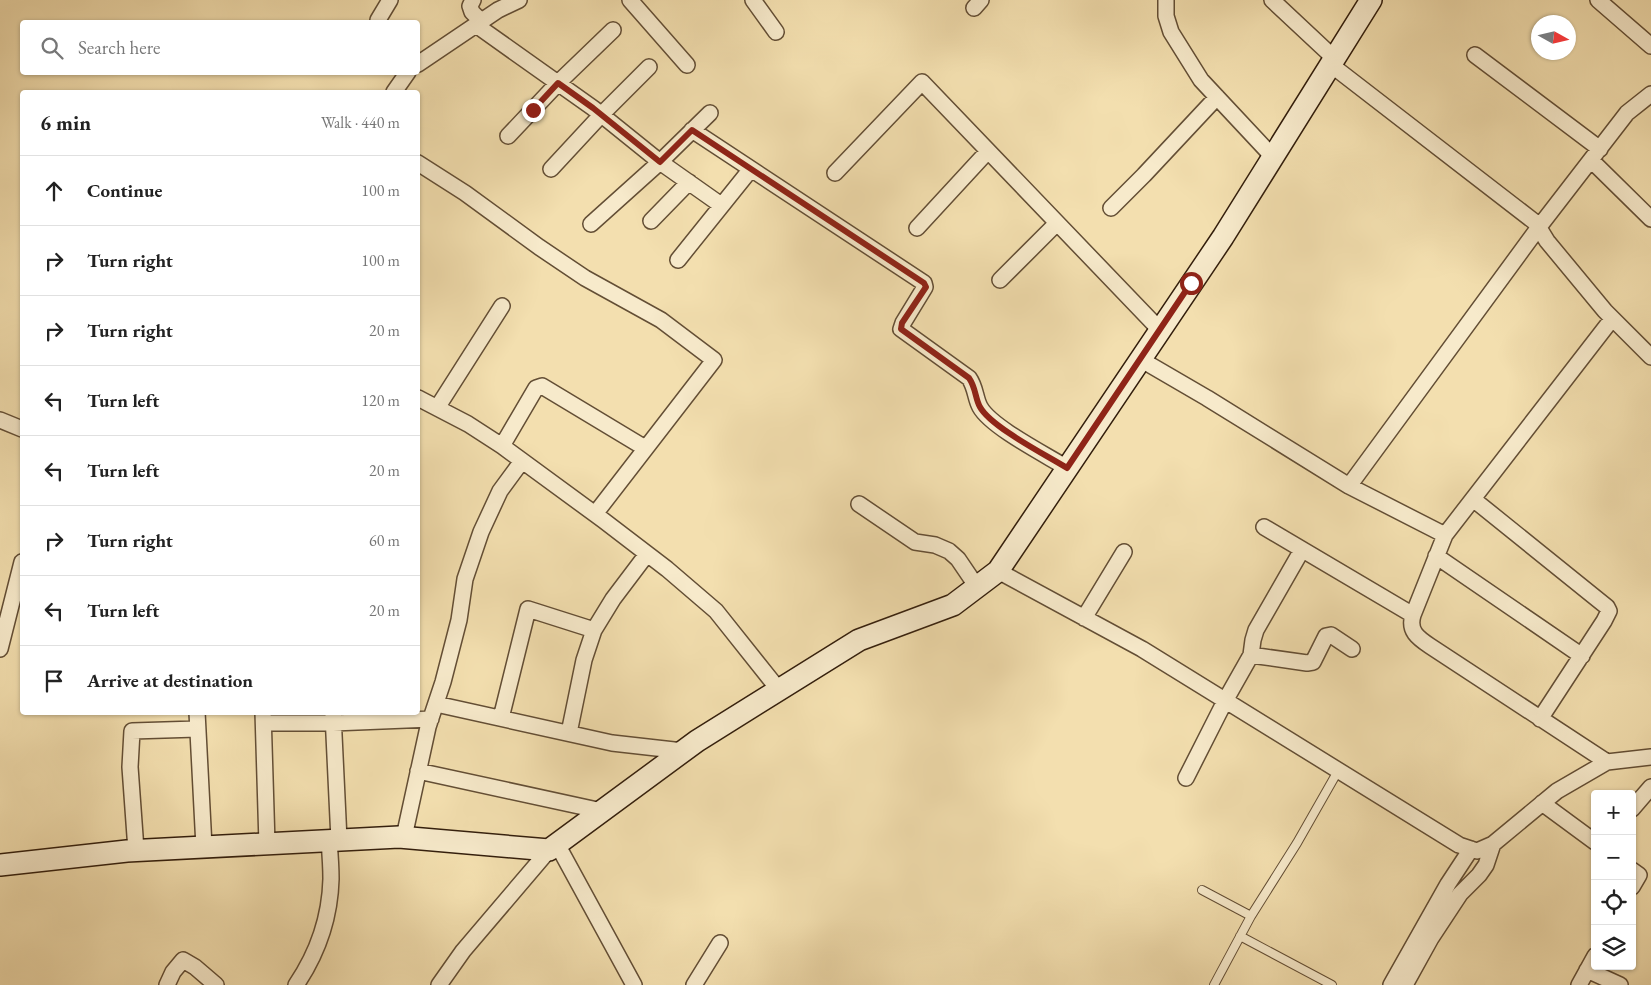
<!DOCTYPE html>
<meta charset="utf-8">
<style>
body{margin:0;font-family:"EB Garamond",serif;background:#f2f2f2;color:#222}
.controls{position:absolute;right:15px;bottom:15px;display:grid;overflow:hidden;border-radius:5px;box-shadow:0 1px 4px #0004}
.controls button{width:45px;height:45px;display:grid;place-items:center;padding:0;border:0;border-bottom:1px solid #e0e0e0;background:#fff;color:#222;font:25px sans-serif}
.compass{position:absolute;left:1531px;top:15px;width:45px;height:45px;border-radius:50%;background:#fff;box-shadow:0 1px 4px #0004;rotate:98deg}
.stop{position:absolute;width:15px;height:15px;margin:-11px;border:4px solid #8f2418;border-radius:50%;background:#fff}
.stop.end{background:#8f2418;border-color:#fff;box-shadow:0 1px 5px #0008}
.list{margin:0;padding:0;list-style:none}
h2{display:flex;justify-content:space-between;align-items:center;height:65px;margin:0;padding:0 20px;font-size:21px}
h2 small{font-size:16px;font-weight:400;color:#767676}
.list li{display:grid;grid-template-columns:32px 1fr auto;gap:15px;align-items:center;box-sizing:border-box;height:70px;padding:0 20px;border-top:1px solid #e0e0e0}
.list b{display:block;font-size:19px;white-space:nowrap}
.list em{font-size:16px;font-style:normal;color:#767676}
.icon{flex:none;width:28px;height:28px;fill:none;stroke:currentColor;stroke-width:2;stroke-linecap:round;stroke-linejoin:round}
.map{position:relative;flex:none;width:1651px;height:985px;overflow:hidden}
.search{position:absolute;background:#fff;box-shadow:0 1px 4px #0004;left:20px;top:20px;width:400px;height:55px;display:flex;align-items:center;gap:12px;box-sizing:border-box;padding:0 18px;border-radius:5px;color:#767676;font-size:19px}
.panel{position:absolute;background:#fff;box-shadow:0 1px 4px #0004;left:20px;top:90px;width:400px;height:625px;border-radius:5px}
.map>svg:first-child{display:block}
</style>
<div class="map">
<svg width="1651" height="985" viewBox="0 0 1651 985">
<rect width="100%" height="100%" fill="#f3dfaf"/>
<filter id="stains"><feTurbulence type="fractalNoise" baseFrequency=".004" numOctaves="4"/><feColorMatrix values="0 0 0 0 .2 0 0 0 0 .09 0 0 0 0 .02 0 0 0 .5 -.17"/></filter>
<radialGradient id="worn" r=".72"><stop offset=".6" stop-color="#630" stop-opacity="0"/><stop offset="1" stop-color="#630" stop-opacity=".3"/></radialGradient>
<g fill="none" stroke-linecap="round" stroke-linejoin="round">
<defs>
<path id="lane" d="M 1202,890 L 1251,916
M 1240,936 L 1332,985
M 1214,985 L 1251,916 L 1297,843 L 1338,771"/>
<path id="street" d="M 473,0 L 470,6 L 472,12 L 481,21
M 630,0 L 687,65
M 753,0 L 776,32
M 1166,0 L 1166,16 L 1171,32 L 1201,80 L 1273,157
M 1272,0 L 1334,58
M 1598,0 L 1651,46
M 974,8 L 981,0
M 378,22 L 378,20 L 390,0
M 476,25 L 593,108 L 660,162 L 721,205
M 1475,55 L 1600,149
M 418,64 L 498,10 L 519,0
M 1330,64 L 1536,223 L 1547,241 L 1605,311 L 1651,357
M 394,92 L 408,72
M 692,130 L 924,283 L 925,287 L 903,323 L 901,329 L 969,378 C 976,388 975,398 980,407 C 991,427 1046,455 1067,468
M 508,136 L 558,83 L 613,30
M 1591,160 L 1651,219
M 418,163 L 465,193 L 539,247 L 585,278 L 661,320 L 714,360 L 595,514
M 551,169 L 602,114 L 649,67
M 835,173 L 922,82 L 1160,330
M 1111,208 L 1144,175 L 1217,97
M 651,221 L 689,182
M 591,224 L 660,162 L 710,113
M 917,228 L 988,151
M 678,260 L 751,169
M 1000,280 L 1057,223
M 1140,359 L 1207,398 L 1349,486 L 1445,535
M 418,398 L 468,424 L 502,446 L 603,520 L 667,569 L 716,611 L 779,690
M 437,408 L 502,306
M 0,420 L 22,429
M 502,446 L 536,388 L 542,386 L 645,448
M 1349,486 L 1539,227 L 1627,113 L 1651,94
M 1473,499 L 1607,607 L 1609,611 L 1604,621 L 1540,719
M 859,504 L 915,542 L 935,545 L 949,551 L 958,559 L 977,587
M 1264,527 L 1413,615
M 1436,556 L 1582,656
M 998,571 L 1142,649 L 1459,845 L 1477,851 L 1493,844 L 1557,791 L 1607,762 L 1651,757
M 1084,618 L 1124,552
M 0,649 L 22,562
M 1251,655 L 1307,663 L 1313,662 L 1326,636 L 1331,635 L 1352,649
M 436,704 L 612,743 L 683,751
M 197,712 L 204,847
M 263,712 L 267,844
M 333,714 L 339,840
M 501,718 L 528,609 L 594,630
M 264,723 L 333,723 L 431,719
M 569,733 L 584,660 L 594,630 L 613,599 L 647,554
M 1607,762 L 1430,646 C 1418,638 1408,631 1413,615 L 1445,535 L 1612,319
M 418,771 L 602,811
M 1186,778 L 1225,701 L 1251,655 L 1253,640 L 1256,630 L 1299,555
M 1542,803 L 1595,842
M 1632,809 L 1651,787
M 404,837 L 428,727 L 443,682 L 459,620 L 465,579 L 481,532 L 500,491 L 522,461
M 557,844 L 634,985
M 136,850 L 130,767 L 132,731 L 197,729
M 1632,870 L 1639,875 L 1632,887
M 1587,970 L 1620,985
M 167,985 L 173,972 L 183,960 L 195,967 L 216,985
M 296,985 C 317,954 330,917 331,879 C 331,867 330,853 329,841
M 439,985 L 463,951 L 549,850
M 694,985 L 720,943
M 1391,985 L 1448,884 L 1471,849
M 1405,985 L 1431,938 L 1460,894 L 1479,875 L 1486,865 L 1493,844
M 1579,985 L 1595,956"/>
<path id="secondary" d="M 0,865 L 127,851 L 399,837 L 549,850 L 697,741 L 859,640 L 953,605 L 998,571 L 1223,237 L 1371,0"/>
</defs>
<use href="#lane" stroke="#634e35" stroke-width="10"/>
<use href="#street" stroke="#634e35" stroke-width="18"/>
<use href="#secondary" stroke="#331e0c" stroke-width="24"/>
<use href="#lane" stroke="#f7eacb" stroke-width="8"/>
<use href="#street" stroke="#f7eacb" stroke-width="15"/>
<use href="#secondary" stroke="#f7eacb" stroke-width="21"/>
</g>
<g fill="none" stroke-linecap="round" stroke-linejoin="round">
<path stroke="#8f2418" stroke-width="6" d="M 533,110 L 558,83 L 593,108 L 660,162 L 692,130 L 924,283 L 926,287 L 902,323 L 901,329 L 969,378 C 976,388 975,398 980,407 C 991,427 1046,455 1067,468 L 1191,283"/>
</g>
<rect width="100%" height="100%" filter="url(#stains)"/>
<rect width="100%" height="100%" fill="url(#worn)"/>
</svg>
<div class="controls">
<button>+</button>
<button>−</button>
<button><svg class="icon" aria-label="locate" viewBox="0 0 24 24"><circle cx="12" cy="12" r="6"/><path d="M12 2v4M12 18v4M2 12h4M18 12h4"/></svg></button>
<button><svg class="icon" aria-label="layers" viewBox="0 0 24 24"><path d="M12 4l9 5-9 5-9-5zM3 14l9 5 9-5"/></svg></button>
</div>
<svg class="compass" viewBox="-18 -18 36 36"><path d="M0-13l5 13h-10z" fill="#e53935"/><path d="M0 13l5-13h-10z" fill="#767676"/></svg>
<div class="stop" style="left:1191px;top:283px"></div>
<div class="stop end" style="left:533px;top:110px"></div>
<div class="search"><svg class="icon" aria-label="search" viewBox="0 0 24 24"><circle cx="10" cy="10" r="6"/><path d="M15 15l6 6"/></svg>Search here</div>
<section class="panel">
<h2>6 min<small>Walk · 440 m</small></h2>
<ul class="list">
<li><svg class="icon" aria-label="ahead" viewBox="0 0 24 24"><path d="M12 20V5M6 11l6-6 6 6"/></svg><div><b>Continue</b></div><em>100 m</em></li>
<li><svg class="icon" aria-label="right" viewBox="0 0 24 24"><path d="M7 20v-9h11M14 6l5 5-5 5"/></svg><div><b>Turn right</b></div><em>100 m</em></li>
<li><svg class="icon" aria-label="right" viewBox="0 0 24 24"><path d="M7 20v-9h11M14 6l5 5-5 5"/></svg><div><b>Turn right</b></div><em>20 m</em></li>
<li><svg class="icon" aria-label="left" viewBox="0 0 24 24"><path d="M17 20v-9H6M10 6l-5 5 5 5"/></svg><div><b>Turn left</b></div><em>120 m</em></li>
<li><svg class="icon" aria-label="left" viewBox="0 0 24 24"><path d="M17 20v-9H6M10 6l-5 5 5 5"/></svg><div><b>Turn left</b></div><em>20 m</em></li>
<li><svg class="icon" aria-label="right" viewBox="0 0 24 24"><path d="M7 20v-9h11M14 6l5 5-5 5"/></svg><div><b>Turn right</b></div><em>60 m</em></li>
<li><svg class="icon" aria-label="left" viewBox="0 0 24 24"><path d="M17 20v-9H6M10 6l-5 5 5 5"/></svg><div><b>Turn left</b></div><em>20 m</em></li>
<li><svg class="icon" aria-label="arrive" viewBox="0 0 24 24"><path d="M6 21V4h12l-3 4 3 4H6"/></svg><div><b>Arrive at destination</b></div></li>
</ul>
</section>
</div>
